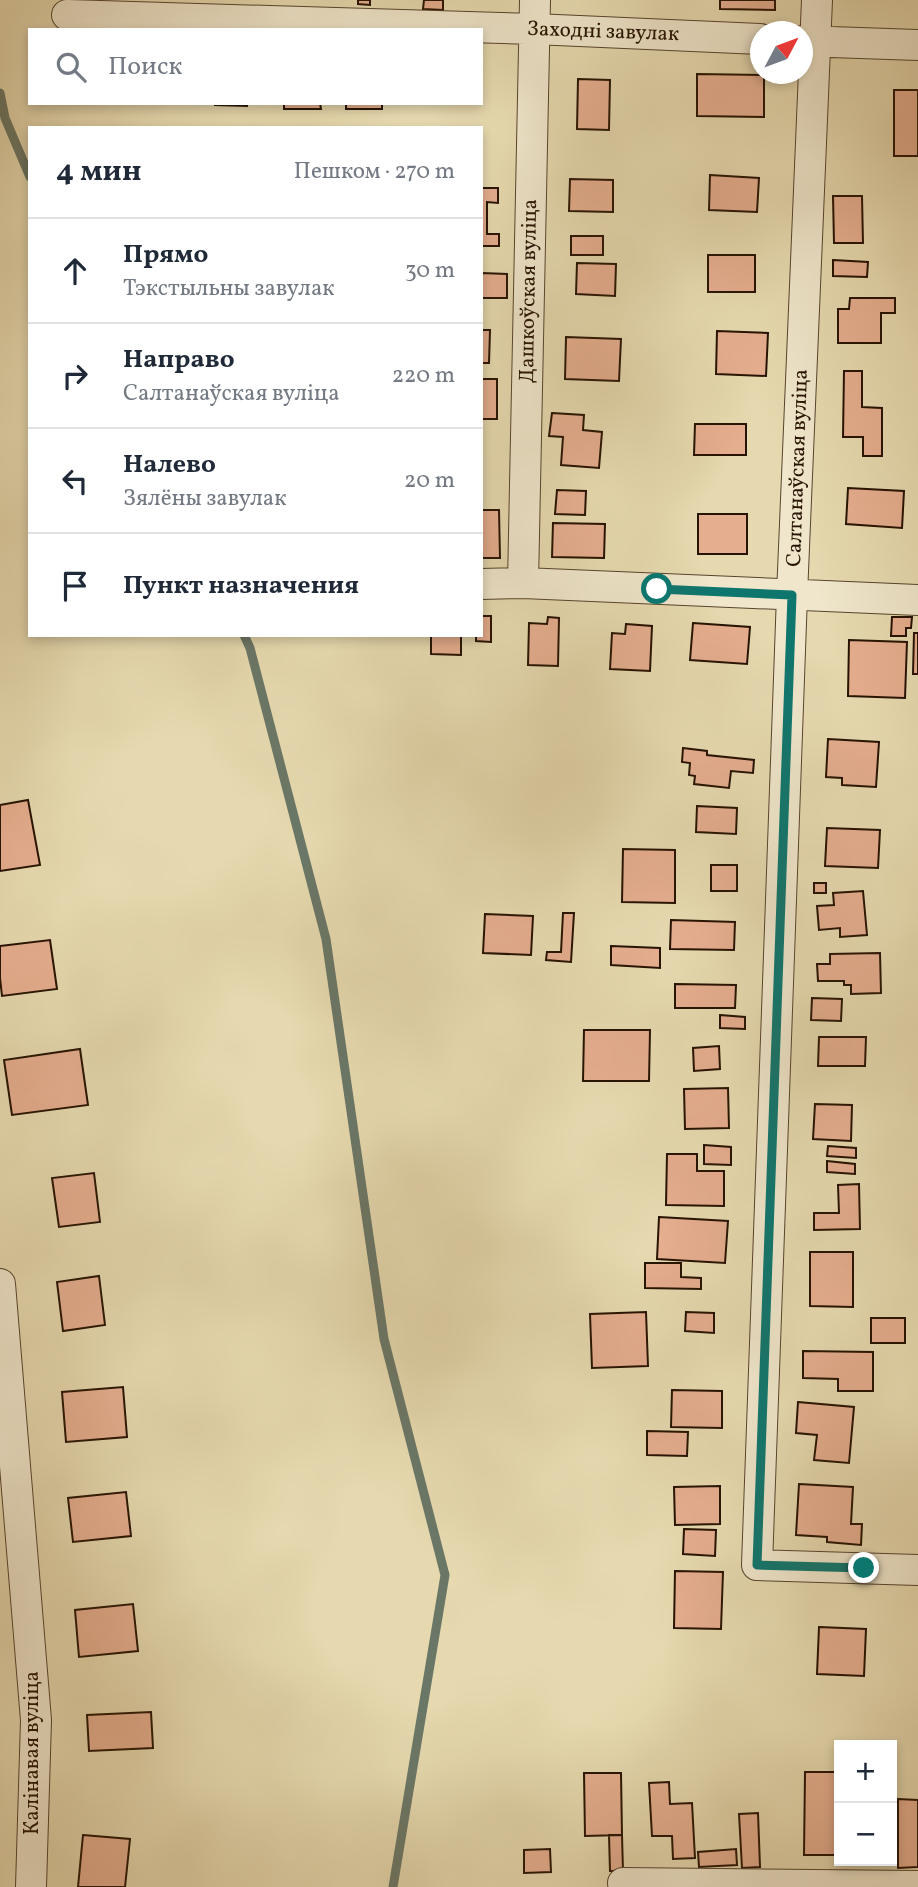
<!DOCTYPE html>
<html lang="ru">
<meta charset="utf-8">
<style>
body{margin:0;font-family:Vollkorn,serif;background:#f6f6f7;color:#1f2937}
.controls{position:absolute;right:21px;bottom:21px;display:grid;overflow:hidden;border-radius:0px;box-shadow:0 4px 10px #0003}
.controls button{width:63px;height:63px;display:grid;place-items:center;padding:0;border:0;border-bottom:2px solid #e0e1e3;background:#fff;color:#1f2937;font:35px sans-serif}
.compass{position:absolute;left:750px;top:21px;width:63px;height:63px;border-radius:50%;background:#fff;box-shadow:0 4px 10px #0003;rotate:49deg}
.stop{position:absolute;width:21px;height:21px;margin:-16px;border:5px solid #0f766e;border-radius:50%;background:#fff}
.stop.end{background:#0f766e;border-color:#fff;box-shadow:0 2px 7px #0008}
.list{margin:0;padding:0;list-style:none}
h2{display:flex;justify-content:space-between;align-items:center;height:91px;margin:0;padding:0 28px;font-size:30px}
h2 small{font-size:23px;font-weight:400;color:#747a83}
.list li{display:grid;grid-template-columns:46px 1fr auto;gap:21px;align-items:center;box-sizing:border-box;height:105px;padding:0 28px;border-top:2px solid #e0e1e3}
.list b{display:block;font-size:26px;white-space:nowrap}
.list p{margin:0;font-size:23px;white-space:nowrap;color:#747a83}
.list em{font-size:23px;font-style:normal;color:#747a83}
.icon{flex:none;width:38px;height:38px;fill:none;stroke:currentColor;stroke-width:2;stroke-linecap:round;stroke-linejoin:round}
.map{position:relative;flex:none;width:918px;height:1887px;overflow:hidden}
.search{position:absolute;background:#fff;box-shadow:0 4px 10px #0003;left:28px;top:28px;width:455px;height:77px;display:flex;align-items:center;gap:18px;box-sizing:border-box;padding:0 24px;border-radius:0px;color:#747a83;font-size:26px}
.panel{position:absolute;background:#fff;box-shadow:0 4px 10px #0003;left:28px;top:126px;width:455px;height:511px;border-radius:0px}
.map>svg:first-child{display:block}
</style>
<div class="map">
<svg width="918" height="1887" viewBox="0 0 918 1887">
<rect width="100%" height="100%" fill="#e6d9af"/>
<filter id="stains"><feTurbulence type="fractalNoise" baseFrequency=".00286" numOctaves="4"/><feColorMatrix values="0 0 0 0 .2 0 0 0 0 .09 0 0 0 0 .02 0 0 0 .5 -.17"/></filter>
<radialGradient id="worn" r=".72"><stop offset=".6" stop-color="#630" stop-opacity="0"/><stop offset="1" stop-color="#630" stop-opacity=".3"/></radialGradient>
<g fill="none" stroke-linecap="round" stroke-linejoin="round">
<path stroke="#6a7767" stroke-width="9" d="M 0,93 L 5,118 L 30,177
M 244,635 L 250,648 L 326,939 L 384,1339 L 445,1575 L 393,1887"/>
</g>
<path fill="#e5ae8f" stroke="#271302" stroke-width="2" d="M 358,0 L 370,0 L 370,5 L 358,4 Z
M 424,0 L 443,0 L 443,10 L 423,9 Z
M 720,0 L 775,0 L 775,10 L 720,9 Z
M 697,74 L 764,75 L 764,117 L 697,116 Z
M 578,79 L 610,80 L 609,130 L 577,129 Z
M 894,90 L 918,90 L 918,156 L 894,156 Z
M 215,103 L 247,103 L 247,106 L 215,105 Z
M 284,103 L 320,103 L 321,109 L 284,109 Z
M 346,103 L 382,103 L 382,109 L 346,109 Z
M 710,175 L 759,178 L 757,212 L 709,210 Z
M 570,179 L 613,180 L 613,212 L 569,211 Z
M 481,188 L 498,188 L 498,203 L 487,202 L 487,234 L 499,234 L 499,246 L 481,246 Z
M 833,196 L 862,196 L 863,243 L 834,243 Z
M 571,236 L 603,236 L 603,255 L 571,255 Z
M 708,255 L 755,255 L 755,292 L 708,292 Z
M 833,260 L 868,262 L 867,277 L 833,276 Z
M 577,263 L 616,264 L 615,296 L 576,294 Z
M 481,273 L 507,274 L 507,298 L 481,298 Z
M 850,298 L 895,298 L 895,313 L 881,313 L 881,343 L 838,343 L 838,309 L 849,309 Z
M 481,330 L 490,330 L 489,363 L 481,363 Z
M 717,331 L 768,333 L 766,376 L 716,374 Z
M 566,337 L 621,339 L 619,381 L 565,379 Z
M 844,371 L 862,371 L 862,407 L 882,408 L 882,456 L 863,456 L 863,437 L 843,437 Z
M 481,379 L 497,379 L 497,419 L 481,419 Z
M 552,413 L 584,415 L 583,430 L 602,432 L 599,468 L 561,465 L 563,437 L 549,436 Z
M 695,424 L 746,424 L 746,455 L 694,455 Z
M 848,488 L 904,491 L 902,528 L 846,524 Z
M 557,490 L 586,491 L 585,515 L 555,514 Z
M 481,510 L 499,510 L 500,558 L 481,558 Z
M 698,514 L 747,514 L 747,554 L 698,554 Z
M 553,523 L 605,524 L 604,558 L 552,557 Z
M 481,616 L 491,616 L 491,642 L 476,641 L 476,635 L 481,635 Z
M 548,617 L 559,618 L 558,666 L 528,665 L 529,623 L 547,624 Z
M 892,617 L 912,617 L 911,628 L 906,628 L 906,636 L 891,636 Z
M 693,623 L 750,627 L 747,664 L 690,660 Z
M 626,624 L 652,626 L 650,671 L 610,669 L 612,633 L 625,634 Z
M 914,633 L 918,633 L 918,674 L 913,674 Z
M 431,635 L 461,635 L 461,655 L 431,654 Z
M 849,640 L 907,642 L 905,698 L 848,696 Z
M 828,739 L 879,742 L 876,787 L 842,785 L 842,778 L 826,777 Z
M 683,748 L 707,751 L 707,755 L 754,760 L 753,773 L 731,771 L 729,788 L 694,784 L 695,776 L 689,775 L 690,763 L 682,762 Z
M 28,800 L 40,865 L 0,871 L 0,805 Z
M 697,806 L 737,808 L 736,834 L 696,832 Z
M 827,828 L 880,830 L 878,868 L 825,866 Z
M 623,849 L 675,850 L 675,903 L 622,902 Z
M 711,865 L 737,865 L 737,891 L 711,891 Z
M 814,883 L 826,883 L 826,893 L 814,893 Z
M 863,891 L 867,935 L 840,937 L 840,928 L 819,930 L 817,906 L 834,905 L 833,893 Z
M 563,913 L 574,913 L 571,962 L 546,960 L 547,952 L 561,952 Z
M 485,914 L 533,916 L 531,955 L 483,953 Z
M 671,920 L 735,922 L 734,950 L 670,949 Z
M 50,940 L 57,989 L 2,996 L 0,978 L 0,946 Z
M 611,946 L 660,948 L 660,968 L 611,965 Z
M 880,953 L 881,993 L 851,994 L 851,985 L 844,985 L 844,981 L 818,981 L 817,964 L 830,964 L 830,954 Z
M 675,984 L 736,985 L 735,1008 L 675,1008 Z
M 812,998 L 842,999 L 841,1021 L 811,1020 Z
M 720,1015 L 745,1017 L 745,1029 L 720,1028 Z
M 584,1030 L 650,1030 L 649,1081 L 583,1081 Z
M 819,1037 L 866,1037 L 865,1066 L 818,1066 Z
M 719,1046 L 720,1069 L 694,1071 L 693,1048 Z
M 80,1049 L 88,1105 L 12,1115 L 4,1060 Z
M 728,1088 L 729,1128 L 685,1129 L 684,1089 Z
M 815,1104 L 852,1105 L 851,1141 L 813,1139 Z
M 704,1145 L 731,1147 L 731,1165 L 704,1164 Z
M 828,1146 L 856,1148 L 856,1158 L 827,1156 Z
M 667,1154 L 697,1154 L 697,1171 L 724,1171 L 724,1206 L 666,1205 Z
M 827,1161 L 855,1164 L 855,1174 L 827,1172 Z
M 94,1173 L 100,1222 L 59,1227 L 52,1178 Z
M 859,1184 L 860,1229 L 814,1230 L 814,1213 L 839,1213 L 838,1185 Z
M 659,1217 L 728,1221 L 725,1263 L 657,1259 Z
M 810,1252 L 853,1252 L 853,1307 L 810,1306 Z
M 645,1263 L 681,1263 L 681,1277 L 701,1278 L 701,1289 L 645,1288 Z
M 99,1276 L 105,1325 L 63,1331 L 57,1282 Z
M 646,1312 L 648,1366 L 592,1368 L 590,1314 Z
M 686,1312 L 714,1313 L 714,1333 L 685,1331 Z
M 871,1318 L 905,1318 L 905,1343 L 871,1343 Z
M 803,1351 L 873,1352 L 873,1391 L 838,1391 L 838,1379 L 803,1378 Z
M 123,1387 L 127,1437 L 66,1442 L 62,1392 Z
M 672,1390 L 722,1391 L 722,1428 L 671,1427 Z
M 798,1402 L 854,1407 L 849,1463 L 814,1460 L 817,1435 L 796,1433 Z
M 647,1431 L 688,1432 L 687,1456 L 647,1455 Z
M 799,1484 L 853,1487 L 851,1524 L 862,1524 L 861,1545 L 827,1542 L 827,1537 L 796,1535 Z
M 720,1486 L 720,1524 L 675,1525 L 674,1487 Z
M 126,1492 L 131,1536 L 73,1542 L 68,1498 Z
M 684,1529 L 716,1530 L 715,1556 L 683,1554 Z
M 675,1571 L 723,1572 L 721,1629 L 674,1628 Z
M 133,1604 L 138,1651 L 79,1657 L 75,1610 Z
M 819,1627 L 866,1629 L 864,1676 L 817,1674 Z
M 151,1712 L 153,1748 L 89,1751 L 87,1715 Z
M 805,1772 L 839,1772 L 839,1855 L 804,1855 Z
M 584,1773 L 621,1773 L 622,1835 L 585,1836 Z
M 669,1782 L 670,1804 L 692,1803 L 695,1858 L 673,1859 L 672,1836 L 652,1836 L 649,1783 Z
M 898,1799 L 918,1800 L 918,1867 L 898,1868 Z
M 758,1813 L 760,1867 L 742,1868 L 739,1814 Z
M 83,1835 L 130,1839 L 125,1887 L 78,1887 Z
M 609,1835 L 622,1835 L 623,1871 L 610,1871 Z
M 550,1849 L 551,1872 L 524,1873 L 524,1850 Z
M 736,1849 L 737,1865 L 699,1867 L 698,1852 Z"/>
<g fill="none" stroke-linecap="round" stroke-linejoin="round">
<defs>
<path id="minor" d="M 817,0 L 792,595 L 757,1565 L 918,1570
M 67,15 L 534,29 L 760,39
M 802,41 L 918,45
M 523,583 L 535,0
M 481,584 L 523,583 L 918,600
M 0,1284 L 36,1720 L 31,1887
M 623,1883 L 918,1886"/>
</defs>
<use href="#minor" stroke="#57442d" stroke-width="32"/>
<use href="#minor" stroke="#efe6cb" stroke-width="30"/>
</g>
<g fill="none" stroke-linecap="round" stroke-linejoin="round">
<path stroke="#0f766e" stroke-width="9" d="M 657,589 L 792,595 L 757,1565 L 864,1568"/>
</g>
<g text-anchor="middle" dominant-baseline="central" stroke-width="5" stroke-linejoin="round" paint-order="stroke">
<g font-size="21" fill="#271302" stroke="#efe6cb">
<text transform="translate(603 32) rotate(2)">Заходні завулак</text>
<text transform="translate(529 291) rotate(-89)">Дашкоўская вуліца</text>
<text transform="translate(798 468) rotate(-88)">Салтанаўская вуліца</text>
<text transform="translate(32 1753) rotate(-90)">Калінавая вуліца</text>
</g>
</g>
<rect width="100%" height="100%" filter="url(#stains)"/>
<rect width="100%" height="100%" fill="url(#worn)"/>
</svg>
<div class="controls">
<button>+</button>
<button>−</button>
</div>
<svg class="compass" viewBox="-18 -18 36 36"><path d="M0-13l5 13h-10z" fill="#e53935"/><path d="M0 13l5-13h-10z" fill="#747a83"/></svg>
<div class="stop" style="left:657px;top:589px"></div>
<div class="stop end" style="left:864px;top:1568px"></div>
<div class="search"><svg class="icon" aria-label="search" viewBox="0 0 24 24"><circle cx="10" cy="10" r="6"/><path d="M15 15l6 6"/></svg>Поиск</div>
<section class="panel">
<h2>4 мин<small>Пешком · 270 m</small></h2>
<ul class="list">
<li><svg class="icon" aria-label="ahead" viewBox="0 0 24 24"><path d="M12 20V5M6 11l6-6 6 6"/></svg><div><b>Прямо</b><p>Тэкстыльны завулак</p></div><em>30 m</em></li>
<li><svg class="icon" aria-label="right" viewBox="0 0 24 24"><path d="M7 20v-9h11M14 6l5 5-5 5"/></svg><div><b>Направо</b><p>Салтанаўская вуліца</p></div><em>220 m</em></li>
<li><svg class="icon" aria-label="left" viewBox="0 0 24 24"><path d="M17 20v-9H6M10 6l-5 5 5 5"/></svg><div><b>Налево</b><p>Зялёны завулак</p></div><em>20 m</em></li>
<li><svg class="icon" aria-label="arrive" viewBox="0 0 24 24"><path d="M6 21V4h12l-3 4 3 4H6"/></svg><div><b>Пункт назначения</b></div></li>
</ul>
</section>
</div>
